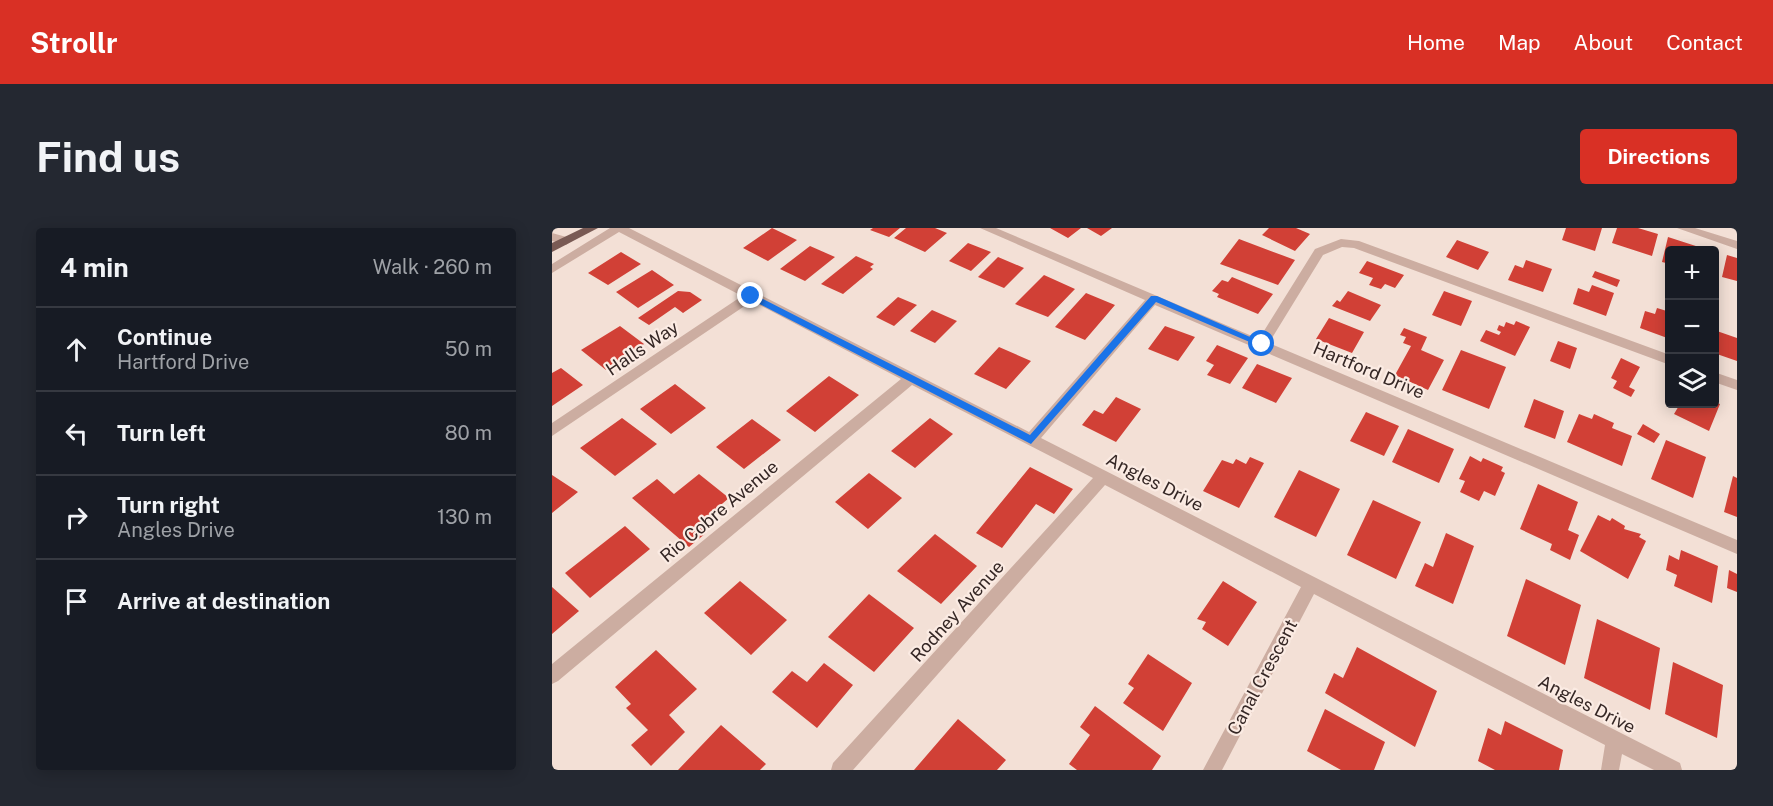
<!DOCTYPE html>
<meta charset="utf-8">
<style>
body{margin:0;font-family:"Public Sans",sans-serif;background:#242831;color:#f1f3f6}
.controls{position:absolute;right:18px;top:18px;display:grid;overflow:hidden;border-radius:6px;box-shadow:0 3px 15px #0003}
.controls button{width:54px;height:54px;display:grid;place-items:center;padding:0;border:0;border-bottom:2px solid #363941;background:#171b24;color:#f1f3f6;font:30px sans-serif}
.stop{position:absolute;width:18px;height:18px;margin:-14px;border:4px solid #1a73e8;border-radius:50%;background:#fff}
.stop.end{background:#1a73e8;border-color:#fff;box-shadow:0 2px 6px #0008}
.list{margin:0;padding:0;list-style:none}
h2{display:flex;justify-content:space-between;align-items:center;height:78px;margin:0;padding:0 24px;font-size:26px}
h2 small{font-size:20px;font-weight:400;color:#9ea1a6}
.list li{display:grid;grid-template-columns:39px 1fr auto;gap:18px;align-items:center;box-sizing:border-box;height:84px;padding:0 24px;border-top:2px solid #363941}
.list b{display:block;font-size:22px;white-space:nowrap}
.list p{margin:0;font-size:20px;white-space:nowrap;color:#9ea1a6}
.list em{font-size:20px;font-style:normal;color:#9ea1a6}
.icon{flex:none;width:33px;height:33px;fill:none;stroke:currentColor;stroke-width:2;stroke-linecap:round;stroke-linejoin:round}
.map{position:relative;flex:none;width:1185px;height:542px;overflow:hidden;border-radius:6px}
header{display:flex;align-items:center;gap:36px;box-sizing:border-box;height:84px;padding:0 30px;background:#d93025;color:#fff}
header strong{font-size:28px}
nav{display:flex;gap:33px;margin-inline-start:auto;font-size:21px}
.intro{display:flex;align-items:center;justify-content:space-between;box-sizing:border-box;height:144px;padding:0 36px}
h1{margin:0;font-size:42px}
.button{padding:15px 27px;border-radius:6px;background:#d93025;color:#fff;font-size:21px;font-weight:700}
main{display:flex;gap:36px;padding:0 36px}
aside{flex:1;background:#171b24;border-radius:6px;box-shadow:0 3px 15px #0003}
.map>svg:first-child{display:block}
</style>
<header>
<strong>Strollr</strong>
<nav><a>Home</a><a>Map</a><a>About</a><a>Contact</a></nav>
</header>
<div class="intro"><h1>Find us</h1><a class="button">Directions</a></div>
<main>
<aside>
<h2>4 min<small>Walk · 260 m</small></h2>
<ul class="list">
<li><svg class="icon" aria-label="ahead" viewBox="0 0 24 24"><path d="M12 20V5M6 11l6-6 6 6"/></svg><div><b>Continue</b><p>Hartford Drive</p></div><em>50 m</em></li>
<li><svg class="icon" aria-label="left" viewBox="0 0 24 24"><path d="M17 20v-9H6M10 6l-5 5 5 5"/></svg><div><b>Turn left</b></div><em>80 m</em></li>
<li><svg class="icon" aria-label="right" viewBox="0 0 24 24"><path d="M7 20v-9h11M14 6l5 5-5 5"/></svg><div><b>Turn right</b><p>Angles Drive</p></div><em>130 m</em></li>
<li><svg class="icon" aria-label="arrive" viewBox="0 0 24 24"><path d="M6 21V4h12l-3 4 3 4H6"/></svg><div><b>Arrive at destination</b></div></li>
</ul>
</aside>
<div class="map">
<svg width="1185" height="542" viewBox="0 0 1185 542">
<rect width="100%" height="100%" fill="#f3e0d6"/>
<path fill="#d14036" d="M 220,0 L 245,12 L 216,33 L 191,20 Z
M 321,0 L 348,0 L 337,9 L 318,2 Z
M 354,0 L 383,0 L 395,5 L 373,24 L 342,10 Z
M 498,0 L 529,0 L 516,10 Z
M 535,0 L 560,0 L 549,8 Z
M 717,0 L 744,0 L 758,6 L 743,23 L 710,7 Z
M 1014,0 L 1050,0 L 1043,23 L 1010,12 Z
M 1065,0 L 1086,0 L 1106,6 L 1100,28 L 1060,15 Z
M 1116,9 L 1150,20 L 1150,22 L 1118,22 L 1118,36 L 1110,34 Z
M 687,11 L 743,32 L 726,57 L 668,36 Z
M 905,12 L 937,24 L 926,42 L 894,29 Z
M 416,15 L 439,24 L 419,43 L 397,33 Z
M 258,18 L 283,29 L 253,53 L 228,41 Z
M 69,24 L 89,36 L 56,57 L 36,45 Z
M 1175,27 L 1185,30 L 1185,53 L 1170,49 Z
M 304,28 L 322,36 L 318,39 L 321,41 L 291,66 L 269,56 Z
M 446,29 L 472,40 L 452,60 L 426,49 Z
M 974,32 L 1000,41 L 991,64 L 956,52 L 963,37 L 971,40 Z
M 815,33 L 852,47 L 843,60 L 833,56 L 829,61 L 817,57 L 821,50 L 807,45 Z
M 100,42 L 122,57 L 86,80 L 64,64 Z
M 1043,43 L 1068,52 L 1065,59 L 1040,49 Z
M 492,47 L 523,61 L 496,89 L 463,76 Z
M 680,49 L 721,66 L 706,86 L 665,69 L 667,66 L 660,63 L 670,52 L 676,54 Z
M 1040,57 L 1062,65 L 1054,88 L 1021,76 L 1026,60 L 1037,64 Z
M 126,63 L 138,64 L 150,72 L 131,85 L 123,79 L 97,97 L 86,90 Z
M 796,63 L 829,77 L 818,93 L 780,78 L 785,72 L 788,74 Z
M 892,63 L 920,73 L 909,98 L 880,87 Z
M 534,65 L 563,77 L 533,112 L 503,99 Z
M 346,69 L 365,77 L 342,98 L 324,89 Z
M 1105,80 L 1118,84 L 1118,111 L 1088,100 L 1093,83 L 1103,86 Z
M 380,82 L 405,93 L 383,115 L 358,103 Z
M 777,90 L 812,104 L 800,125 L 764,111 Z
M 964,93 L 978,99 L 963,128 L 928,113 L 934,102 L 947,107 L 949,104 L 945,102 L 947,97 L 952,99 L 954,94 L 962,97 Z
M 68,98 L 92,116 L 54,142 L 29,122 Z
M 613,98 L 643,109 L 626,133 L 596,121 Z
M 852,100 L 875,109 L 869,122 L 892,132 L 876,162 L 843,147 L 859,118 L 851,115 L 854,109 L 848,107 Z
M 1162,102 L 1185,110 L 1185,133 L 1162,125 Z
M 1006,113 L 1025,120 L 1018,141 L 998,133 Z
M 665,117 L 696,130 L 678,156 L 655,147 L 662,137 L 654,133 Z
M 447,119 L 479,133 L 454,161 L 422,146 Z
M 909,122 L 954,139 L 937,181 L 890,162 Z
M 1069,130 L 1088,139 L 1077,159 L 1083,162 L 1079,169 L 1061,160 L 1065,153 L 1059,150 Z
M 705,136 L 740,150 L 724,175 L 690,160 Z
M 9,140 L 31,157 L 0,178 L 0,145 Z
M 277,148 L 307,167 L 263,204 L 234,183 Z
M 123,156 L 154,180 L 119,206 L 88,181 Z
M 564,169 L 589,181 L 564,214 L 530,197 L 542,182 L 551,186 Z
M 982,171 L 1012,183 L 1003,211 L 972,199 Z
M 1162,174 L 1168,176 L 1157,203 L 1122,186 L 1128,176 Z
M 814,184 L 847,198 L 832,228 L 798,213 Z
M 1027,186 L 1040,191 L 1042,186 L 1062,195 L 1060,200 L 1080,208 L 1070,238 L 1015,214 Z
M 70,190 L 105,216 L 63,248 L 28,220 Z
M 378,190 L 401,206 L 363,240 L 339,223 Z
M 200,191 L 229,212 L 192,241 L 164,219 Z
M 1091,196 L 1108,206 L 1102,215 L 1085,206 Z
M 856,201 L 902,221 L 887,255 L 840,234 Z
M 1114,212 L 1154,229 L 1141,270 L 1099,251 Z
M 918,228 L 929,234 L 931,230 L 951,239 L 949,243 L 953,245 L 943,268 L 932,263 L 927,273 L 908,264 L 913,253 L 907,251 Z
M 698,229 L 712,235 L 687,280 L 651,263 L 670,232 L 681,236 L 684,231 L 694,236 Z
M 478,239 L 521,261 L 502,286 L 484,276 L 450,320 L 424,305 Z
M 747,242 L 788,261 L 764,309 L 722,289 Z
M 317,245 L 350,270 L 316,301 L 283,274 Z
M 147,246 L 177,270 L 145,297 L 154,305 L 137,319 L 80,270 L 105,251 L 122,266 Z
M 0,247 L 26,264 L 0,285 Z
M 1181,248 L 1185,250 L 1185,289 L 1172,284 Z
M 986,256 L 1026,274 L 1016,302 L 1027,307 L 1018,332 L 998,322 L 1000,316 L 968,301 Z
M 821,272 L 869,294 L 844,351 L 795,327 Z
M 1046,287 L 1058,293 L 1060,290 L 1073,298 L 1072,301 L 1089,306 L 1087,309 L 1094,313 L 1076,351 L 1028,323 Z
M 73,298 L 98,321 L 38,370 L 13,345 Z
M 894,305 L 922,318 L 901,376 L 863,358 L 873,335 L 881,339 Z
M 383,306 L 425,338 L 389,376 L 345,343 Z
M 1129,322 L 1166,338 L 1160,375 L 1122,358 L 1125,347 L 1114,342 L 1117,327 L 1127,332 Z
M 1177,342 L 1185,346 L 1185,364 L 1175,360 Z
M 974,351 L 1029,377 L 1013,437 L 955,408 Z
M 188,353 L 235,392 L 199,427 L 152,385 Z
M 671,353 L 705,374 L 676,418 L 650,401 L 654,394 L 645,391 Z
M 0,359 L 27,383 L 0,406 Z
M 317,366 L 362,400 L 322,444 L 276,409 Z
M 1045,391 L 1108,420 L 1098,482 L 1032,450 Z
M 805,419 L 885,463 L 863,519 L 773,465 L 782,445 L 791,450 Z
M 104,422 L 145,461 L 117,487 L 133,504 L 99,538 L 79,517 L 96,502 L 74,480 L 79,476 L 63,459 Z
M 596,426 L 640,455 L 611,503 L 571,475 L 582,460 L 576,456 Z
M 1121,434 L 1171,457 L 1165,510 L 1113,486 Z
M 272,435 L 301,457 L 265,500 L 220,464 L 240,443 L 255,454 Z
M 543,478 L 609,528 L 600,542 L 525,542 L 517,536 L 538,507 L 528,499 Z
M 773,481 L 833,514 L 822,542 L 789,542 L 755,523 Z
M 406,491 L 454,532 L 445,542 L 362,542 Z
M 953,493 L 1011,522 L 1007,542 L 943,542 L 926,533 L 936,500 L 949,507 Z
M 169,497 L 214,536 L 208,542 L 126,542 Z"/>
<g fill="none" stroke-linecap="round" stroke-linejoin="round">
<path fill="#ccada1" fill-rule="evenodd" d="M 58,0 L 77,0 L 477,204 L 593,72 L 428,0 L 444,0 L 707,111 L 763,21 L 789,11 L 807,13 L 1118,127 L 1118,137 L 802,20 L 790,19 L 771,27 L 717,115 L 1185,312 L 1185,326 L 603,77 L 489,210 L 1128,535 L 1130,542 L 1102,542 L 1070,526 L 1067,542 L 1049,542 L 1053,517 L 762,366 L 670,542 L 651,542 L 749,359 L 553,257 L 301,542 L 279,542 L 281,535 L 541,250 L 360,157 L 6,453 L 0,456 L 0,436 L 349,151 L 200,73 L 0,208 L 0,195 L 190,68 L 67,4 L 0,45 L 0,36 Z
M 1125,0 L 1143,0 L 1185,13 L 1185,21 Z
M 0,5 L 18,10 L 20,13 L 14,17 L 0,13 Z
M 1162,144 L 1185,152 L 1185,162 L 1162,154 Z"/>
<path fill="#795a54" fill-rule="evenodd" d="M 31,0 L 46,0 L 0,24 L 0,15 Z"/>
</g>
<path fill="#1a73e8" d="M 199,65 L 478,207 L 599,68 L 605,68 L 714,116 L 707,118 L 604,74 L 479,216 L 196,70 Z"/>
<g text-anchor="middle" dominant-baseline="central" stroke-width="4.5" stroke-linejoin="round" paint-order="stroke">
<g font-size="18" fill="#352725" stroke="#fbebe3">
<text transform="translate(90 120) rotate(-34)">Halls Way</text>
<text transform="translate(817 142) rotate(23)">Hartford Drive</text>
<text transform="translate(603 254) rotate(27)">Angles Drive</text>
<text transform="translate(167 283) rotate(-40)">Rio Cobre Avenue</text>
<text transform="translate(405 383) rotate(-48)">Rodney Avenue</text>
<text transform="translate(710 449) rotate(-62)">Canal Crescent</text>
<text transform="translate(1035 476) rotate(27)">Angles Drive</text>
</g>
</g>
</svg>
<div class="controls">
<button>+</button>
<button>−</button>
<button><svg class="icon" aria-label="layers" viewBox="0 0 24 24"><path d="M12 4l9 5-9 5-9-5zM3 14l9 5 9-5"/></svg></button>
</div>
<div class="stop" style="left:710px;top:116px"></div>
<div class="stop end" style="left:199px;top:68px"></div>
</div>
</main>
